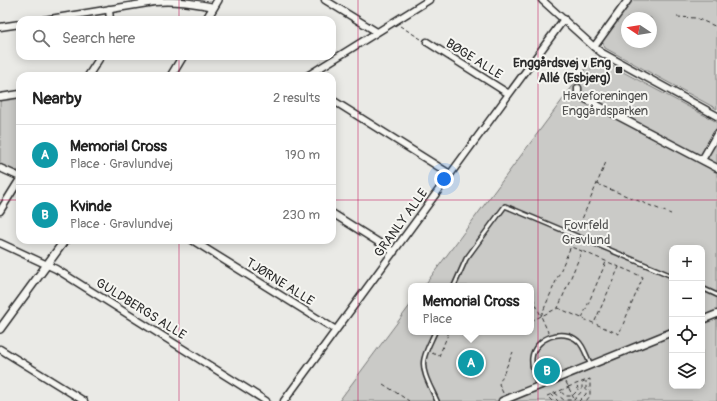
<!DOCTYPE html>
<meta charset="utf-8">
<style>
body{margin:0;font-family:Pangolin,sans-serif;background:#f6f6f6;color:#222}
.controls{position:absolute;right:12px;bottom:12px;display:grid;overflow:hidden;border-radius:8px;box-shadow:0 2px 10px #0003}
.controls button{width:36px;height:36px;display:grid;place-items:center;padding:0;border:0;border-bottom:1px solid #e0e0e0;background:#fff;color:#222;font:20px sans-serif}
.compass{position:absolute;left:621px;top:12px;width:36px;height:36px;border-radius:50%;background:#fff;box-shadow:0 2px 10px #0003;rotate:282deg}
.you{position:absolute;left:444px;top:179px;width:14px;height:14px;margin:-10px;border:3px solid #fff;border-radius:50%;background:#1a73e8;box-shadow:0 0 0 6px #1a73e833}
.badge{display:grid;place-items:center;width:26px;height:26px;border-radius:50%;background:#7c3aed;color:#fff;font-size:13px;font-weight:700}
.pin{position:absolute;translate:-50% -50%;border:2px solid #fff;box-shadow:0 1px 4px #0006}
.popup{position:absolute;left:408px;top:283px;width:126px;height:52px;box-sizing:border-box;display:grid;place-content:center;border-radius:8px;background:#fff;filter:drop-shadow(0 1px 3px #0005);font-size:13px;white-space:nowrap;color:#767676}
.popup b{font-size:15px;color:#222}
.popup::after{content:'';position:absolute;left:50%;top:100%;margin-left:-8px;border:8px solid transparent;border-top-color:#fff}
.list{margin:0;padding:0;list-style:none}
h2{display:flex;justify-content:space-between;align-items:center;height:52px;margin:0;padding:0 16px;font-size:17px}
h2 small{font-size:13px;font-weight:400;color:#767676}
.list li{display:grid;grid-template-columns:26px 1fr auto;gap:12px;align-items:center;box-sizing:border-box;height:60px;padding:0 16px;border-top:1px solid #e0e0e0}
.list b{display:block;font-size:15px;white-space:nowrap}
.list p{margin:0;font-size:13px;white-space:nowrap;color:#767676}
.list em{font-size:13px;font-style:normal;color:#767676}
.icon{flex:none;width:22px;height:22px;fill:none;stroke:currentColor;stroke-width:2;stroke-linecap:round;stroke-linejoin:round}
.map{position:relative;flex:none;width:717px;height:401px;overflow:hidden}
.search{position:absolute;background:#fff;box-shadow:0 2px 10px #0003;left:16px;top:16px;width:320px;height:44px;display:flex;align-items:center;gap:10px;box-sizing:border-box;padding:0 14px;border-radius:12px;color:#767676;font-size:15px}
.panel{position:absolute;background:#fff;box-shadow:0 2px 10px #0003;left:16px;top:72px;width:320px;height:172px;border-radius:12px}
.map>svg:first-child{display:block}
</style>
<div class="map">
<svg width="717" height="401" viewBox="0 0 717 401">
<rect width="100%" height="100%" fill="#eaeae6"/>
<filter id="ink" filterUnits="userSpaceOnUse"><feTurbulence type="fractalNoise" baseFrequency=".025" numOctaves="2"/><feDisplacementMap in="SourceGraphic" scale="8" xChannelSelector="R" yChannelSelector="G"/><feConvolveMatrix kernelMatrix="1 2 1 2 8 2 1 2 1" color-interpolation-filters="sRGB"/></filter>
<g filter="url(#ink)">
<path fill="#cacac7" stroke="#7a7a79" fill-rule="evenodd" d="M 632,0 L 717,0 L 717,109 L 605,48 L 602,41 ZM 627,18 L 651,18 L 651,42 L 627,42 Z
M 595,56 L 608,64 L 717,122 L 717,401 L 339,401 L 411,304 L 411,332 L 531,332 L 531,286 L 424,286 ZM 672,248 L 702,248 L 702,386 L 672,386 Z
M 20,97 L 20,170 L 16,171 L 0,164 L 0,100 Z"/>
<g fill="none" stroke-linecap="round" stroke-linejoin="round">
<defs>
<path id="service" d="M 454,286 L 466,259 L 505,206 L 672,276
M 702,288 L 717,295
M 435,332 C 431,341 426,350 424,359 C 421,372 432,389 437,401
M 538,386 C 535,377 531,368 532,358 C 534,338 563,327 578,341 C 584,346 587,358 591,365"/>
<path id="minor" d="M 325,0 L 377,32
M 542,0 L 594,47 L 602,53 L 717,116
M 109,9 L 110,20
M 44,20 L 154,2 C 175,0 193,3 214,7
M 0,27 L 20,24
M 427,42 L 509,94
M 594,47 L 628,0
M 88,76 L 101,56
M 307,76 L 429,0
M 578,88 L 578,95 L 717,168
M 0,97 L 20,94
M 334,101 L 450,174
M 702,160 L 717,134
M 0,168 L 20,177
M 0,211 L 20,179
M 332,213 L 394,252
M 192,240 L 336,330
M 0,243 L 56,269 L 266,401
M 702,320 L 717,314
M 0,349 L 84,401
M 284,401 L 564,19
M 502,401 L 672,332"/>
<path id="tertiary" d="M 206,20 L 218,0
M 171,76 L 183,56
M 0,329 L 65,240"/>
</defs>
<use href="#service" stroke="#2b2b2b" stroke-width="6"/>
<use href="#minor" stroke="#2b2b2b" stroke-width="9"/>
<use href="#tertiary" stroke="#2b2b2b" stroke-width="10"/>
<path stroke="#2b2b2b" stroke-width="1" stroke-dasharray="4 3" stroke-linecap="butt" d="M 677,17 L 696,18 L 717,27
M 400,26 L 421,39
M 582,82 L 598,59
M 597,184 L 671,214
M 577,231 L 606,162
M 533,298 L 548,332
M 558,308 L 619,334 L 643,277 L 582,251
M 541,316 L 574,239
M 582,318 L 606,262
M 531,321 L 558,308 L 582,251 L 571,247
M 595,321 L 619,267
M 432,353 L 439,356 L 449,332
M 566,382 L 575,401
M 383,384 L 409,401
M 568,387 L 590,379 L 590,396 L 586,401
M 561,392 L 566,396 L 572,396 L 578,390 L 577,384
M 503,393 L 499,384 L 513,352
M 555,393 L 564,400 L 574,400 L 582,391 L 582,382
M 551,394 L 558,401
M 552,401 L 547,396 L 569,387
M 579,401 L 586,394 L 586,381"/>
<use href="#service" stroke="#f6f6f2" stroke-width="3"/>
<use href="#minor" stroke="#f6f6f2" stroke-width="6"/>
<use href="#tertiary" stroke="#f6f6f2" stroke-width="7"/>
</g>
</g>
<path fill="none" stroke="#c2185b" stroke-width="1" stroke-opacity="0.55" d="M 179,0 L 179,20M 358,0 L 358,401M 538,0 L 538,401M 179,56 L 179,76M 0,200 L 20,200M 332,200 L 717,200M 179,240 L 179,401"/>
<rect fill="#2b2b2b" stroke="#f6f6f2" stroke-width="1.5" x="615" y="66" width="8" height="8" rx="2"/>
<g text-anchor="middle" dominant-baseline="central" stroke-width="4" stroke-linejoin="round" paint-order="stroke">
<g font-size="13" fill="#2b2b2b" stroke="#f6f6f2">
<text transform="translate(474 59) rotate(32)">BØGE ALLE</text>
<text transform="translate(401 223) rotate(-54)">GRANLY ALLE</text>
<text transform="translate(280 282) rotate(32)">TJØRNE ALLE</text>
<text transform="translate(141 309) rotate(32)">GULDBERGS ALLE</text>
</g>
<g font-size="13" font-weight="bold" fill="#2b2b2b" stroke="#f6f6f2" text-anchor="end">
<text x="611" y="63">Enggårdsvej v Eng<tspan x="611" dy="15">Allé (Esbjerg)</tspan></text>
</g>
<g font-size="13" fill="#535352" stroke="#f6f6f2">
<text x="605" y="96">Haveforeningen<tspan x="605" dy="15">Enggårdsparken</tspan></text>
<text x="586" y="225">Fovrfeld<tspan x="586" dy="15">Gravlund</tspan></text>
</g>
</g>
</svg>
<div class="controls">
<button>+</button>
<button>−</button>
<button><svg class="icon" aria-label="locate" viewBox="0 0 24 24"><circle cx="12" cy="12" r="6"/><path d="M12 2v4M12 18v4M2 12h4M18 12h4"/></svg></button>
<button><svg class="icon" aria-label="layers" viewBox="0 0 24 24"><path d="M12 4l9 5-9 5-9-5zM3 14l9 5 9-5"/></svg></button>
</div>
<svg class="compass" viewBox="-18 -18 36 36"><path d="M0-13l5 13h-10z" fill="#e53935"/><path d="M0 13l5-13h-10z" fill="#767676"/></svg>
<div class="you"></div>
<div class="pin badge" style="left:471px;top:363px;background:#0f9aa8">A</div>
<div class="popup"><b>Memorial Cross</b>Place</div>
<div class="pin badge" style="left:547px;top:371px;background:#0f9aa8">B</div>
<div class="search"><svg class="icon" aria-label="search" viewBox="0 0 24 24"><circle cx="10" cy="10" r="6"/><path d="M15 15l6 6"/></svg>Search here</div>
<section class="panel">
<h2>Nearby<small>2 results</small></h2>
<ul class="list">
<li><span class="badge" style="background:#0f9aa8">A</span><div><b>Memorial Cross</b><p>Place · Gravlundvej</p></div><em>190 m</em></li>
<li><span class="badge" style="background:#0f9aa8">B</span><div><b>Kvinde</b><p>Place · Gravlundvej</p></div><em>230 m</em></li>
</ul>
</section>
</div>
